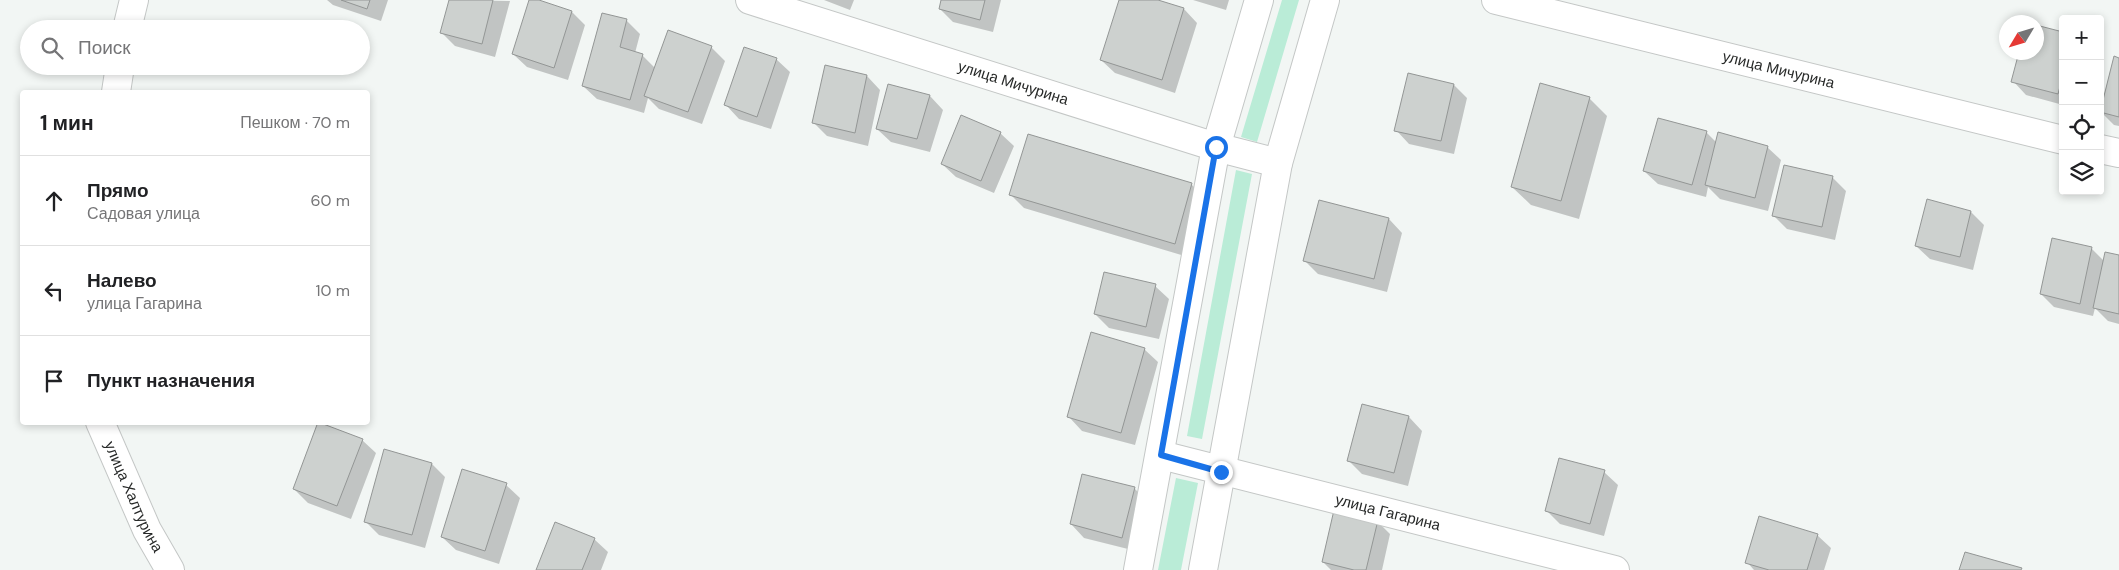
<!DOCTYPE html>
<html lang="ru">
<meta charset="utf-8">
<style>
body{margin:0;font-family:"DM Sans",sans-serif;background:#f2f2f2;color:#202124}
.controls{position:absolute;right:15px;top:15px;display:grid;overflow:hidden;border-radius:5px;box-shadow:0 2px 8px #0003}
.controls button{width:45px;height:45px;display:grid;place-items:center;padding:0;border:0;border-bottom:1px solid #e0e0e0;background:#fff;color:#202124;font:25px sans-serif}
.compass{position:absolute;left:1999px;top:15px;width:45px;height:45px;border-radius:50%;background:#fff;box-shadow:0 2px 8px #0003;rotate:232deg}
.stop{position:absolute;width:15px;height:15px;margin:-11px;border:4px solid #1a73e8;border-radius:50%;background:#fff}
.stop.end{background:#1a73e8;border-color:#fff;box-shadow:0 1px 5px #0008}
.list{margin:0;padding:0;list-style:none}
h2{display:flex;justify-content:space-between;align-items:center;height:65px;margin:0;padding:0 20px;font-size:21px}
h2 small{font-size:16px;font-weight:400;color:#757577}
.list li{display:grid;grid-template-columns:32px 1fr auto;gap:15px;align-items:center;box-sizing:border-box;height:90px;padding:0 20px;border-top:1px solid #e0e0e0}
.list b{display:block;font-size:19px;white-space:nowrap}
.list p{margin:0;font-size:16px;white-space:nowrap;color:#757577}
.list em{font-size:16px;font-style:normal;color:#757577}
.icon{flex:none;width:28px;height:28px;fill:none;stroke:currentColor;stroke-width:2;stroke-linecap:round;stroke-linejoin:round}
.map{position:relative;flex:none;width:2119px;height:570px;overflow:hidden}
.search{position:absolute;background:#fff;box-shadow:0 2px 8px #0003;left:20px;top:20px;width:350px;height:55px;display:flex;align-items:center;gap:12px;box-sizing:border-box;padding:0 18px;border-radius:28px;color:#757577;font-size:19px}
.panel{position:absolute;background:#fff;box-shadow:0 2px 8px #0003;left:20px;top:90px;width:350px;height:335px;border-radius:5px}
.map>svg:first-child{display:block}
</style>
<div class="map">
<svg width="2119" height="570" viewBox="0 0 2119 570">
<rect width="100%" height="100%" fill="#f2f6f4"/>
<path fill="#baecd7" d="M 1282,0 L 1299,0 L 1257,142 L 1241,137 Z
M 1236,170 L 1252,174 L 1202,439 L 1187,436 Z
M 1176,478 L 1198,483 L 1181,570 L 1158,570 Z"/>
<path fill="#0003" d="M 327,0 L 388,0 L 381,21 L 333,5 Z
M 450,0 L 510,1 L 495,57 L 455,46 L 442,33 Z
M 530,0 L 572,12 L 585,25 L 568,80 L 527,67 L 513,54 Z
M 824,0 L 854,0 L 850,10 Z
M 942,0 L 1001,0 L 993,32 L 953,22 L 940,9 Z
M 1120,0 L 1154,0 L 1184,9 L 1197,23 L 1175,93 L 1115,73 L 1101,60 Z
M 1193,0 L 1229,0 L 1226,10 Z
M 627,21 L 640,34 L 635,53 L 642,55 L 655,68 L 711,47 L 725,61 L 702,124 L 659,109 L 648,98 L 644,113 L 597,99 L 583,86 Z
M 2063,33 L 2063,105 L 2026,95 L 2013,81 L 2036,52 Z
M 2115,58 L 2119,59 L 2119,126 L 2114,125 L 2100,111 Z
M 776,59 L 790,72 L 771,129 L 739,119 L 726,105 Z
M 867,76 L 880,90 L 868,146 L 827,136 L 814,123 Z
M 1454,85 L 1467,98 L 1454,154 L 1409,144 L 1396,130 Z
M 930,96 L 943,110 L 930,152 L 891,142 L 877,129 Z
M 1589,98 L 1607,116 L 1579,219 L 1531,205 L 1512,187 Z
M 1706,132 L 1717,143 L 1767,147 L 1781,160 L 1768,211 L 1720,199 L 1708,187 L 1706,197 L 1658,184 L 1644,171 Z
M 1000,133 L 1014,146 L 994,193 L 956,177 L 942,164 Z
M 1785,167 L 1833,178 L 1846,191 L 1835,240 L 1787,229 L 1774,216 Z
M 1191,184 L 1205,198 L 1188,257 L 1024,208 L 1011,195 Z
M 1320,202 L 1389,219 L 1402,233 L 1387,292 L 1318,274 L 1305,261 Z
M 1971,212 L 1984,225 L 1973,270 L 1930,259 L 1916,246 Z
M 2092,249 L 2104,261 L 2119,256 L 2119,324 L 2108,321 L 2095,308 L 2093,316 L 2054,307 L 2041,294 Z
M 1155,286 L 1169,299 L 1159,339 L 1109,328 L 1095,314 Z
M 1144,349 L 1158,362 L 1135,445 L 1082,431 L 1069,417 Z
M 1409,417 L 1422,431 L 1408,486 L 1362,474 L 1348,460 Z
M 362,440 L 376,453 L 351,519 L 308,503 L 294,489 Z
M 385,450 L 432,464 L 445,477 L 425,548 L 379,535 L 365,521 Z
M 1604,472 L 1618,485 L 1604,536 L 1560,524 L 1546,510 Z
M 506,485 L 520,498 L 499,564 L 456,550 L 442,537 Z
M 1134,488 L 1148,502 L 1136,551 L 1084,538 L 1071,524 Z
M 1377,521 L 1390,534 L 1382,570 L 1331,570 L 1323,562 Z
M 1817,535 L 1831,548 L 1824,570 L 1754,570 L 1747,562 Z
M 594,539 L 608,552 L 601,570 L 537,570 Z"/>
<path fill="#cdd1cf" stroke="#939695" d="M 341,0 L 370,0 L 367,9 Z
M 449,0 L 493,0 L 482,44 L 440,33 Z
M 529,0 L 539,0 L 572,11 L 554,68 L 512,54 Z
M 941,0 L 985,0 L 980,20 L 939,9 Z
M 1119,0 L 1158,0 L 1184,8 L 1162,80 L 1100,60 Z
M 602,13 L 627,19 L 620,47 L 643,54 L 630,100 L 582,86 Z
M 2036,25 L 2063,32 L 2063,75 L 2058,94 L 2011,82 L 2019,52 L 2036,52 Z
M 668,30 L 712,46 L 688,112 L 644,96 Z
M 744,47 L 777,58 L 757,117 L 724,105 Z
M 2114,56 L 2119,58 L 2119,117 L 2100,112 Z
M 825,65 L 867,75 L 855,133 L 812,123 Z
M 1408,73 L 1454,84 L 1441,141 L 1394,131 Z
M 1540,83 L 1590,97 L 1561,201 L 1511,187 Z
M 888,84 L 930,95 L 917,139 L 876,129 Z
M 961,115 L 1001,132 L 981,181 L 941,164 Z
M 1658,118 L 1707,131 L 1692,185 L 1643,171 Z
M 1718,132 L 1768,146 L 1755,198 L 1705,185 Z
M 1028,134 L 1192,183 L 1175,244 L 1009,195 Z
M 1784,165 L 1833,176 L 1822,227 L 1772,216 Z
M 1927,199 L 1971,211 L 1960,257 L 1915,246 Z
M 1319,200 L 1389,218 L 1374,279 L 1303,261 Z
M 2052,238 L 2092,247 L 2080,304 L 2040,294 Z
M 2105,252 L 2119,255 L 2119,314 L 2093,308 Z
M 1104,272 L 1156,284 L 1146,327 L 1094,314 Z
M 1091,332 L 1145,348 L 1121,433 L 1067,417 Z
M 1362,404 L 1409,416 L 1394,473 L 1347,461 Z
M 318,422 L 363,439 L 337,506 L 293,489 Z
M 384,449 L 432,463 L 412,535 L 364,522 Z
M 1559,458 L 1605,470 L 1590,524 L 1545,511 Z
M 462,469 L 507,483 L 485,551 L 441,537 Z
M 1082,474 L 1135,487 L 1122,538 L 1070,524 Z
M 1334,510 L 1378,520 L 1366,570 L 1354,570 L 1322,562 Z
M 1759,516 L 1818,534 L 1807,570 L 1769,570 L 1745,563 Z
M 555,522 L 595,538 L 582,570 L 536,570 Z
M 1965,552 L 2022,568 L 2021,570 L 1959,570 Z"/>
<g fill="none" stroke-linecap="round" stroke-linejoin="round">
<defs>
<g id="minor">
<path id="s1" d="M 750,0 L 1216,147 L 1278,163"/>
<path id="s2" d="M 1496,0 L 2063,140"/>
<path d="M 2100,149 L 2119,153"/>
<path id="s3" d="M 1161,455 L 1615,570"/>
</g>
<path id="tertiary" d="M 1138,570 L 1216,147 L 1259,0
M 1203,570 L 1278,163 L 1325,0"/>
<g id="secondary">
<path d="M 127,29 L 134,0"/>
<path d="M 116,92 L 120,66"/>
<path id="s4" d="M 100,422 L 147,530 L 170,570"/>
</g>
</defs>
<use href="#minor" stroke="#c4c7c6" stroke-width="30"/>
<use href="#tertiary" stroke="#c4c7c6" stroke-width="30"/>
<use href="#secondary" stroke="#c4c7c6" stroke-width="30"/>
<use href="#minor" stroke="#fff" stroke-width="28"/>
<use href="#tertiary" stroke="#fff" stroke-width="28"/>
<use href="#secondary" stroke="#fff" stroke-width="28"/>
</g>
<g fill="none" stroke-linecap="round" stroke-linejoin="round">
<path stroke="#1a73e8" stroke-width="6" d="M 1216,147 L 1161,455 L 1221,472"/>
</g>
<g text-anchor="middle" dominant-baseline="central" stroke-width="5" stroke-linejoin="round" paint-order="stroke">
<g font-size="15" fill="#272928" stroke="#f2f6f4">
<text stroke="none"><textPath href="#s2" startOffset="291">улица Мичурина</textPath></text>
<text stroke="none"><textPath href="#s1" startOffset="276">улица Мичурина</textPath></text>
<text stroke="none"><textPath href="#s4" startOffset="82">улица Халтурина</textPath></text>
<text stroke="none"><textPath href="#s3" startOffset="234">улица Гагарина</textPath></text>
</g>
</g>
</svg>
<div class="controls">
<button>+</button>
<button>−</button>
<button><svg class="icon" aria-label="locate" viewBox="0 0 24 24"><circle cx="12" cy="12" r="6"/><path d="M12 2v4M12 18v4M2 12h4M18 12h4"/></svg></button>
<button><svg class="icon" aria-label="layers" viewBox="0 0 24 24"><path d="M12 4l9 5-9 5-9-5zM3 14l9 5 9-5"/></svg></button>
</div>
<svg class="compass" viewBox="-18 -18 36 36"><path d="M0-13l5 13h-10z" fill="#e53935"/><path d="M0 13l5-13h-10z" fill="#757577"/></svg>
<div class="stop" style="left:1216px;top:147px"></div>
<div class="stop end" style="left:1221px;top:472px"></div>
<div class="search"><svg class="icon" aria-label="search" viewBox="0 0 24 24"><circle cx="10" cy="10" r="6"/><path d="M15 15l6 6"/></svg>Поиск</div>
<section class="panel">
<h2>1 мин<small>Пешком · 70 m</small></h2>
<ul class="list">
<li><svg class="icon" aria-label="ahead" viewBox="0 0 24 24"><path d="M12 20V5M6 11l6-6 6 6"/></svg><div><b>Прямо</b><p>Садовая улица</p></div><em>60 m</em></li>
<li><svg class="icon" aria-label="left" viewBox="0 0 24 24"><path d="M17 20v-9H6M10 6l-5 5 5 5"/></svg><div><b>Налево</b><p>улица Гагарина</p></div><em>10 m</em></li>
<li><svg class="icon" aria-label="arrive" viewBox="0 0 24 24"><path d="M6 21V4h12l-3 4 3 4H6"/></svg><div><b>Пункт назначения</b></div></li>
</ul>
</section>
</div>
